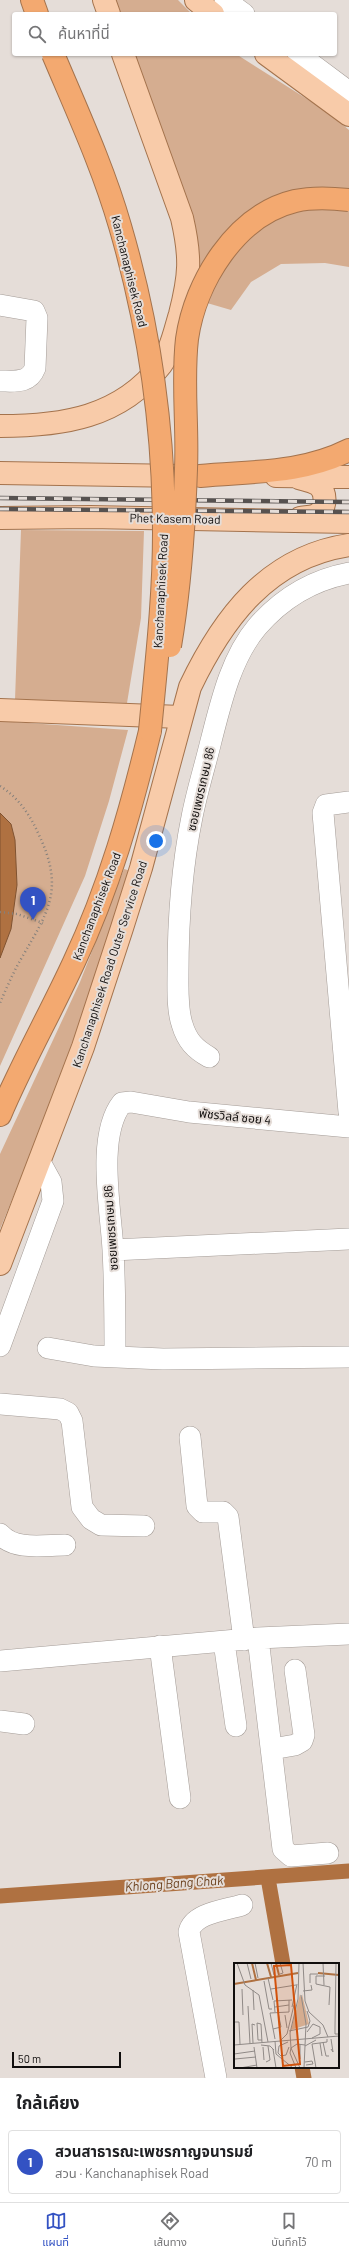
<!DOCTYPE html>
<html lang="th">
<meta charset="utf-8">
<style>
body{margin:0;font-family:Barlow,"Noto Sans Thai",sans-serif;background:#f6f6f6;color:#202124}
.scale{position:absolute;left:12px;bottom:10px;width:109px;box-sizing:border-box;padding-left:4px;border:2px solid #110e0d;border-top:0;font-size:11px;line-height:14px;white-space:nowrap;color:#110e0d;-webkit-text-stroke:3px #e5ddd8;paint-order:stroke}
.you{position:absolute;left:156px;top:841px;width:14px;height:14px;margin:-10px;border:3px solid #fff;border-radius:50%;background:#1a73e8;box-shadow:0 0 0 6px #1a73e833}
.badge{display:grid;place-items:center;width:26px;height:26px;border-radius:50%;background:#3352c3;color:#fff;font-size:13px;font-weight:700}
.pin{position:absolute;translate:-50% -33px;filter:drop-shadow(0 1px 2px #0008)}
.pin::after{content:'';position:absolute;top:21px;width:14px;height:12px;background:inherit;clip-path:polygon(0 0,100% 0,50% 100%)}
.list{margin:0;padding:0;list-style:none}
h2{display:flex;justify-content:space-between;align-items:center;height:52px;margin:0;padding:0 16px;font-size:17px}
h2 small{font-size:13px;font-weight:400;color:#757577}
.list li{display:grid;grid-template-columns:26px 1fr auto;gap:12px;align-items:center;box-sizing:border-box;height:64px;margin:0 8px 8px;padding:0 8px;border:1px solid #e0e0e0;border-radius:4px}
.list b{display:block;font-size:15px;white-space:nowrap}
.list p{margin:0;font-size:13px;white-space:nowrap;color:#757577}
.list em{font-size:13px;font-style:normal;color:#757577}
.icon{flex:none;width:22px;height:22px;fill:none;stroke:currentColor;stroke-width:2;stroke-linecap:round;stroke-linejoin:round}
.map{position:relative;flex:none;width:349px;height:2078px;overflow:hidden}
.search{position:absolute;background:#fff;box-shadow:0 1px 3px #0004;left:12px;right:12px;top:12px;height:44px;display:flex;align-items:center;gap:10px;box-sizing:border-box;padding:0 14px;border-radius:4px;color:#757577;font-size:15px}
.sheet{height:124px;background:#fff}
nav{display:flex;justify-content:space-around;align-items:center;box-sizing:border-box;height:56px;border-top:1px solid #e0e0e0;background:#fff;font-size:11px;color:#757577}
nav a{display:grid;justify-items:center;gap:2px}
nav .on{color:#3352c3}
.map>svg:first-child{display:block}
</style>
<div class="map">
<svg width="349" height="2078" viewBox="0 0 349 2078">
<rect width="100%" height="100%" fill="#e5ddd8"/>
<path fill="#d5ad90" d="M 112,0 L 178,0 L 192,14 L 117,14 Z
M 131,54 L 236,54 L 326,111 L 349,130 L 349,267 L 325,263 L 281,264 L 251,282 L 231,310 L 190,298 L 195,262 Z
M 21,530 L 144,531 L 141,618 L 127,703 L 15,700 Z
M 0,721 L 128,730 L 109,801 L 85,876 L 0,1066 Z
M 124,869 L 135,872 L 40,1131 L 0,1229 L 0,1154 L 80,982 Z"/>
<path fill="#af7141" stroke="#805331" d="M 0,813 L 11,824 L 15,840 L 17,885 L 11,929 L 0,958 Z"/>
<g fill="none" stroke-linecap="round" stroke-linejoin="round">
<path stroke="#af7141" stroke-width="15" d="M 268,1878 L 283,1964
M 0,1896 L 349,1871
M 302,2067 L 304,2078"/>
<defs>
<path id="minor" d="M 225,0 L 244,14
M 298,54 L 349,92
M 0,305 L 34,311 L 37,318 L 35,368 C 29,384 14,381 0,381
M 349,802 L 326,805 L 323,813 L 349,1112
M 209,1057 C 195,1049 187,1041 182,1024 C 177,1009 178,988 178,973 C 178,923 182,866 192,817 C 197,791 205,766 211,741 C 221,702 231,658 257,627 C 282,598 312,580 349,573
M 113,1250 L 349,1239
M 0,1346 L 53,1201 L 51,1182 L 40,1162
M 48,1348 L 94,1356 L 163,1359 L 349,1357
M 115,1357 C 115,1321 115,1285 113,1250 C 111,1210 96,1136 122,1103 L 131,1102 L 189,1112 L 349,1127
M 0,1404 L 60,1409 L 68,1413 L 72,1421 L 82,1507 L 91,1519 L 101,1525 L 144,1526
M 190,1437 L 197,1506 L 203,1512 L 223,1512 L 228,1517 L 244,1640
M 0,1534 C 15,1551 44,1545 65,1545
M 258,1638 L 283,1849 L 291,1856 L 328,1853
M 224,1642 L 236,1726
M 160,1646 L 180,1798
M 0,1661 L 258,1638 L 349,1634
M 0,1721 L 24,1724
M 272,1749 L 295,1745 L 302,1741 L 304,1735 L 295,1670
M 216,2078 L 189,1932 C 193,1913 226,1910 242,1905"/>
<path id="major" d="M 104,0 L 109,14
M 196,0 L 213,14
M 266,54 L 349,115
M 0,426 C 62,426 120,418 161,365 C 171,351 175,330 180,314 C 190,275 191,257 182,218 L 123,54
M 0,473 L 182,476
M 276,476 L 349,477
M 299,478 C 305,480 313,481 318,485 C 327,491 327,510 316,515 C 312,517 305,517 300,518
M 0,518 L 90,517 L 349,522
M 0,710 L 181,717
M 0,1264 L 83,1047 L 122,928 L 141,868 L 190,687 C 223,618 268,557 349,545"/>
<path id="highway" d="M 32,0 L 37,14
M 200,476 C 252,471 301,474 349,450
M 0,1115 C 22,1063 50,1014 74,962 C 109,888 131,810 150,731"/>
</defs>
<use href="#minor" stroke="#a49c97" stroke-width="22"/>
<use href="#major" stroke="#a4734d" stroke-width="24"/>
<use href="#highway" stroke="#a4734d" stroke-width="24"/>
<path stroke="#85807c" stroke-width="2.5" stroke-dasharray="1 3" stroke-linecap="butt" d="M 0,786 C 19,798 30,815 39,835 C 65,890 48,912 21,959 C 13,973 6,989 0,1003
M 0,912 L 17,914 L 43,923"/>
<use href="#minor" stroke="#fff" stroke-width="21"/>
<use href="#major" stroke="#f8cba9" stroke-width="22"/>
<use href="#highway" stroke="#f3a970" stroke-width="22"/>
<defs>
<path id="rail" d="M 0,498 L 349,502
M 0,509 L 349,512"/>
</defs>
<use href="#rail" stroke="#575250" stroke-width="4.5"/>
<use href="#rail" stroke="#e5ddd8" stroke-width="3" stroke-dasharray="9" stroke-linecap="butt"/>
<defs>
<path id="highway-bridge" d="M 53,54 C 77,111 103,167 120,226 C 149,325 164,430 164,533 C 164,599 156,666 150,731
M 170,646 C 180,587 184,529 186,469 C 188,426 182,381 187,339 C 195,282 236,215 295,201 C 313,197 331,198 349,200"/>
</defs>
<use href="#highway-bridge" stroke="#a4734d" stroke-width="24" stroke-linecap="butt"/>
<use href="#highway-bridge" stroke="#f3a970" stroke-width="22"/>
</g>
<g text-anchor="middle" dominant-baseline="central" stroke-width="4" stroke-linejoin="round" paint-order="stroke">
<g font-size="12" fill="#110e0d" stroke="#e5ddd8">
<text transform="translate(130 271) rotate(76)">Kanchanaphisek Road</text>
<text transform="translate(175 518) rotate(1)">Phet Kasem Road</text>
<text transform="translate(160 591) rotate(-87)">Kanchanaphisek Road</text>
<text transform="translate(200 789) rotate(-77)">ซอยเพชรเกษม 86</text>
<text transform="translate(96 906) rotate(-69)">Kanchanaphisek Road</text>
<text transform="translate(109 964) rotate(-72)">Kanchanaphisek Road Outer Service Road</text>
<text transform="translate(235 1116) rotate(6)">พัชรวิลล์ ซอย 4</text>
<text transform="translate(110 1228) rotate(-94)">ซอยเพชรเกษม 86</text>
</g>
<g font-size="13" font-style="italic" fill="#6a3f1b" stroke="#e5ddd8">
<text transform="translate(174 1883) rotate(-4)">Khlong Bang Chak</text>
</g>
</g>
<g transform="translate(234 1963)">
<rect width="105" height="105" fill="#e5ddd8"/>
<path d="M 68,14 L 68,31 L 75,61 L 57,67 L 66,31 L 68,37 Z" fill="#d5ad90"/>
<path fill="none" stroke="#af7141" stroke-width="2" d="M 18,0 L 22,17M 33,0 L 37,14M 42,0 L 45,12M 84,10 L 105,12M 0,21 L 64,10"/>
<path fill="none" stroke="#908a87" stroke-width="1" d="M 3,0 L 11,22 L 25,32 L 34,79M 13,0 L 17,16M 21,0 L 24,15M 37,0 L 40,12M 46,0 L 49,10 L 46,11M 65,0 L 64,36 L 56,70 L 57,85 L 66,105M 69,0 L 71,38 L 75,49 L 89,62 L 94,74M 89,0 L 90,22M 102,0 L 101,64 L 101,71 L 105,71M 91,13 L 82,13 L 82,21 L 96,24 L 95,42M 34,15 L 39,37M 30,18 L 35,46 L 38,46M 76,20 L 76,11 L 84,11M 8,26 L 9,52M 37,26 L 62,22M 19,27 L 20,47M 69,28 L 78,27 L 77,22M 67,32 L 72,61 L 70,105M 14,43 L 16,81M 41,44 L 55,42M 58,44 L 63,21M 41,49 L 40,38 L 58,37M 51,52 L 53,65M 0,59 L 5,59 L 6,81M 39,66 L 47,64 L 44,49M 55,68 L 74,64 L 76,58 L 73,48M 73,69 L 79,61 L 86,64 L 86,71 L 78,75M 41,76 L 36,50 L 55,49 L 55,37M 28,77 L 24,77 L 23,60 L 27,61 L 28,80M 47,77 L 53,71 L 60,42M 41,78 L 42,91 L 59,105M 54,79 L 45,83 L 44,90 L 47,93 L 52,92 L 55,84M 89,79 L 92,93 L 95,93M 19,80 L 18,61 L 21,62M 86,80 L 88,93M 66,81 L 66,96M 0,82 L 105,73M 27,82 L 36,83 L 40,87M 71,83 L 82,77M 20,84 L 23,105M 29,84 L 30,97M 39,86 L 42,105M 97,86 L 99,89 L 97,76M 0,91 L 21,88M 1,96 L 22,94M 32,99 L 36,97 L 34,83M 71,99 L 78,98 L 79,101 L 72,102M 6,105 L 23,102M 62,105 L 56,90 L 57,85 L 63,81 L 71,82M 82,105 L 78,81 L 93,79 L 93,76"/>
<path fill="#d2520c" fill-opacity="0.15" stroke="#d2520c" stroke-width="2" d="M 57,2 L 66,101 L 49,103 L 40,3 Z"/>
<rect width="105" height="105" fill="none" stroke="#110e0d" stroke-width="2"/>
</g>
</svg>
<div class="scale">50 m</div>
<div class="you"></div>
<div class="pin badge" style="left:33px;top:920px">1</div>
<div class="search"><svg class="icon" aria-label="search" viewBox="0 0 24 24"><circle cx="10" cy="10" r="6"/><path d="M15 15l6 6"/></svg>ค้นหาที่นี่</div>
</div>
<section class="sheet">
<h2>ใกล้เคียง<small></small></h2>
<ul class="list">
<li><span class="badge">1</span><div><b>สวนสาธารณะเพชรกาญจนารมย์</b><p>สวน · Kanchanaphisek Road</p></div><em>70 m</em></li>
</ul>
</section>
<nav>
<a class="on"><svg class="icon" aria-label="map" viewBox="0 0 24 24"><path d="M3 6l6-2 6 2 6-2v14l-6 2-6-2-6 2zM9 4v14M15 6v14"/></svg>แผนที่</a>
<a><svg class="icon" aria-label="directions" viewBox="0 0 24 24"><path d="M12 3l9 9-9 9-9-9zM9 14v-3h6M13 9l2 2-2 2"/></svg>เส้นทาง</a>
<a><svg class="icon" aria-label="saved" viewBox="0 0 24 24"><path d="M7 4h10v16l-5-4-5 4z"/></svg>บันทึกไว้</a>
</nav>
